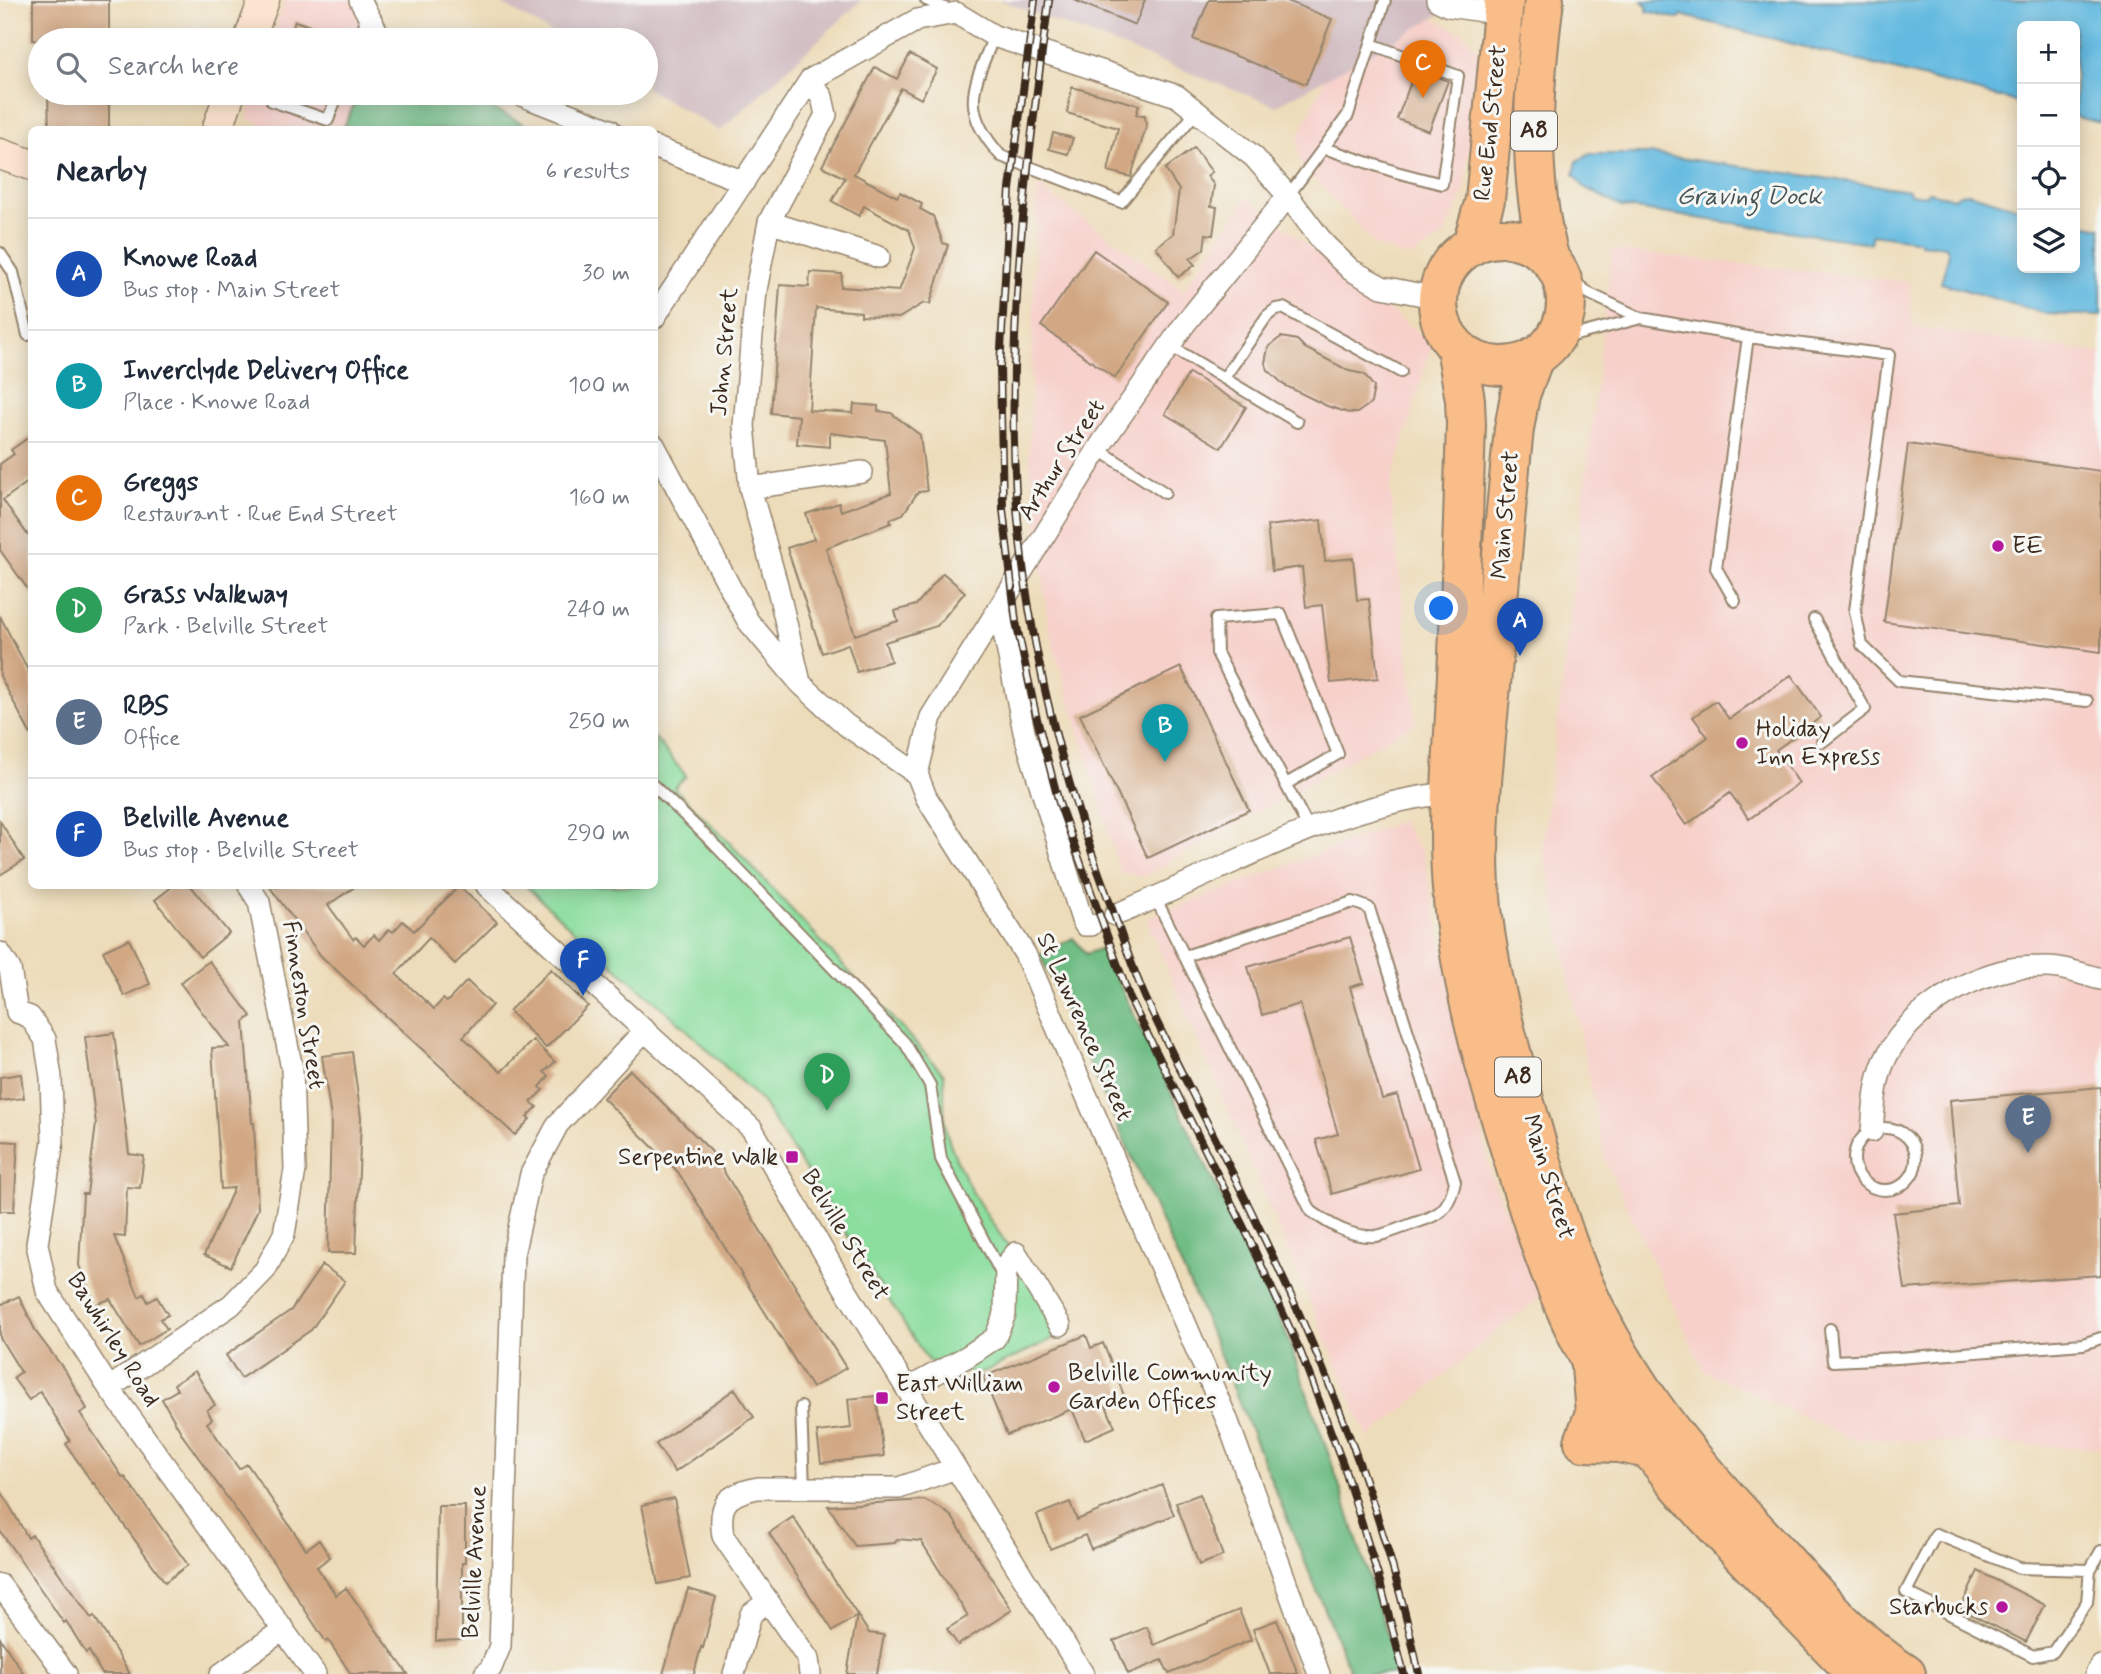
<!DOCTYPE html>
<meta charset="utf-8">
<style>
body{margin:0;font-family:Mynerve,sans-serif;background:#f2f2f3;color:#1f2937}
.controls{position:absolute;right:21px;top:21px;display:grid;overflow:hidden;border-radius:10px;box-shadow:0 4px 18px #0003}
.controls button{width:63px;height:63px;display:grid;place-items:center;padding:0;border:0;border-bottom:2px solid #e0e1e3;background:#fff;color:#1f2937;font:35px sans-serif}
.you{position:absolute;left:1442px;top:609px;width:24px;height:24px;margin:-18px;border:5px solid #fff;border-radius:50%;background:#1a73e8;box-shadow:0 0 0 10px #1a73e833}
.badge{display:grid;place-items:center;width:46px;height:46px;border-radius:50%;background:#b5179e;color:#fff;font-size:23px;font-weight:700}
.pin{position:absolute;translate:-50% -58px;filter:drop-shadow(0 2px 4px #0008)}
.pin::after{content:'';position:absolute;top:37px;width:24px;height:21px;background:inherit;clip-path:polygon(0 0,100% 0,50% 100%)}
.list{margin:0;padding:0;list-style:none}
h2{display:flex;justify-content:space-between;align-items:center;height:91px;margin:0;padding:0 28px;font-size:30px}
h2 small{font-size:23px;font-weight:400;color:#747a83}
.list li{display:grid;grid-template-columns:46px 1fr auto;gap:21px;align-items:center;box-sizing:border-box;height:112px;padding:0 28px;border-top:2px solid #e0e1e3}
.list b{display:block;font-size:26px;white-space:nowrap}
.list p{margin:0;font-size:23px;white-space:nowrap;color:#747a83}
.list em{font-size:23px;font-style:normal;color:#747a83}
.icon{flex:none;width:38px;height:38px;fill:none;stroke:currentColor;stroke-width:2;stroke-linecap:round;stroke-linejoin:round}
.map{position:relative;flex:none;width:2101px;height:1674px;overflow:hidden}
.search{position:absolute;background:#fff;box-shadow:0 4px 18px #0003;left:28px;top:28px;width:630px;height:77px;display:flex;align-items:center;gap:18px;box-sizing:border-box;padding:0 24px;border-radius:38px;color:#747a83;font-size:26px}
.panel{position:absolute;background:#fff;box-shadow:0 4px 18px #0003;left:28px;top:126px;width:630px;height:763px;border-radius:10px}
.map>svg:first-child{display:block}
</style>
<div class="map">
<svg width="2101" height="1674" viewBox="0 0 2101 1674">
<rect width="100%" height="100%" fill="#f6f6f2"/>
<filter id="ink" filterUnits="userSpaceOnUse"><feTurbulence type="fractalNoise" baseFrequency=".0143" numOctaves="2"/><feDisplacementMap in="SourceGraphic" scale="14" xChannelSelector="R" yChannelSelector="G"/><feConvolveMatrix kernelMatrix="1 2 1 2 8 2 1 2 1" color-interpolation-filters="sRGB"/></filter>
<filter id="wash" filterUnits="userSpaceOnUse"><feTurbulence type="fractalNoise" baseFrequency=".00686" numOctaves="4" result="noise"/><feDisplacementMap in="SourceGraphic" scale="28" xChannelSelector="R" yChannelSelector="G"/><feGaussianBlur stdDeviation="1.57" result="paint"/><feColorMatrix in="noise" values="0 0 0 0 0 0 0 0 0 0 0 0 0 0 0 0 0 1.4 0 .05"/><feComposite in="paint" operator="in"/></filter>
<g filter="url(#wash)">
<rect width="100%" height="100%" fill="#eddcb9"/>
<path fill="#f7d0ca" d="M 285,0 L 351,0 L 371,40 L 272,40 Z
M 1416,9 L 1464,34 L 1480,53 L 1464,193 L 1443,237 L 1410,258 L 1376,246 L 1301,163 L 1297,141 L 1341,42 Z
M 255,93 L 359,93 L 343,129 L 273,129 L 247,118 Z
M 1037,185 L 1184,290 L 1247,197 L 1432,344 L 1390,487 L 1416,723 L 1143,877 L 1120,872 L 1049,630 L 1029,456 Z
M 1612,250 L 1909,282 L 1913,327 L 2101,353 L 2101,1448 L 1851,1439 L 1704,1371 L 1605,1160 L 1543,846 Z
M 1401,821 L 1423,854 L 1491,1175 L 1541,1296 L 1368,1438 L 1146,919 Z"/>
<path fill="#d2bec2" d="M 495,0 L 862,0 L 720,131 L 646,88 L 646,40 L 564,40 Z
M 1000,0 L 1466,0 L 1276,106 Z"/>
<path fill="#8cde9f" stroke="#64845e" stroke-width="2" d="M 655,738 L 686,776 L 674,788 L 726,839 L 944,1074 C 945,1093 942,1116 947,1134 C 970,1208 1027,1269 1074,1329 L 977,1375 L 928,1361 L 761,1101 L 682,1025 L 573,930 L 526,886 L 654,886 Z"/>
<path fill="#71bd86" stroke="#567452" stroke-width="2" d="M 359,93 L 461,93 L 526,125 L 524,130 L 343,129 Z
M 1073,938 L 1086,954 L 1102,948 L 1285,1331 L 1338,1481 L 1387,1634 L 1395,1674 L 1351,1674 L 1200,1307 L 1040,955 Z"/>
<path fill="#64bae0" stroke="#50727f" stroke-width="2" d="M 2101,0 L 2101,123 L 2075,117 L 2075,26 L 2022,26 L 2022,103 L 1681,15 L 1679,19 L 1647,11 L 1648,7 L 1642,1 Z
M 1590,154 L 1651,154 L 1909,190 L 1910,194 L 1927,196 L 1928,192 L 1954,198 L 1960,194 L 1969,193 L 2022,209 L 2022,268 L 2075,268 L 2075,222 L 2101,228 L 2101,316 L 2047,314 L 1941,283 L 1949,253 L 1946,246 L 1920,244 L 1920,241 L 1872,234 L 1870,243 L 1621,207 L 1584,187 L 1574,174 L 1577,161 Z"/>
<g id="blocks">
<path fill="#d2a884" d="M 33,0 L 109,0 L 109,40 L 33,40 Z
M 1074,0 L 1145,0 L 1135,25 Z
M 1209,0 L 1285,0 L 1332,19 L 1306,84 L 1193,39 Z
M 295,21 L 342,37 L 342,40 L 289,40 Z
M 910,54 L 937,69 L 921,99 L 901,88 L 854,174 L 897,197 L 900,192 L 922,204 L 920,209 L 933,216 L 943,243 L 948,245 L 930,304 L 924,303 L 899,318 L 861,316 L 861,312 L 816,308 L 809,410 L 853,413 L 854,404 L 878,406 L 878,411 L 891,413 L 920,435 L 927,491 L 918,492 L 903,514 L 890,519 L 891,523 L 826,548 L 855,635 L 898,621 L 895,611 L 916,605 L 943,573 L 965,592 L 937,626 L 885,642 L 891,661 L 857,672 L 848,644 L 822,653 L 787,548 L 814,539 L 806,514 L 839,503 L 841,511 L 891,493 L 885,440 L 830,433 L 830,447 L 797,444 L 799,416 L 771,413 L 780,285 L 809,287 L 810,272 L 842,274 L 841,287 L 899,291 L 915,248 L 909,230 L 864,206 L 859,216 L 832,201 L 845,178 L 822,166 L 875,67 L 897,79 Z
M 1416,69 L 1448,81 L 1429,131 L 1397,119 Z
M 1072,87 L 1139,105 L 1136,115 L 1145,115 L 1146,127 L 1131,177 L 1108,171 L 1118,128 L 1067,113 Z
M 48,93 L 109,93 L 109,130 L 49,130 Z
M 1053,133 L 1073,138 L 1068,154 L 1049,149 Z
M 1194,148 L 1212,172 L 1207,176 L 1214,185 L 1211,206 L 1217,207 L 1213,235 L 1206,234 L 1204,249 L 1190,259 L 1195,265 L 1178,277 L 1156,247 L 1173,234 L 1179,190 L 1165,169 Z
M 1094,250 L 1168,302 L 1115,378 L 1041,326 Z
M 1281,337 L 1297,340 L 1305,348 L 1349,371 L 1364,374 L 1374,387 L 1371,403 L 1357,413 L 1349,413 L 1327,406 L 1284,385 L 1268,370 L 1265,363 L 1268,347 Z
M 1189,373 L 1246,407 L 1221,448 L 1165,414 Z
M 32,435 L 32,479 L 3,500 L 32,541 L 32,595 L 0,550 L 0,464 L 14,454 L 11,450 Z
M 1908,444 L 2101,471 L 2101,652 L 1884,622 Z
M 1321,520 L 1325,561 L 1353,558 L 1357,600 L 1369,599 L 1378,678 L 1331,683 L 1322,605 L 1306,607 L 1302,567 L 1272,571 L 1267,526 Z
M 0,616 L 32,678 L 32,737 L 0,676 Z
M 1181,667 L 1249,810 L 1148,858 L 1080,715 Z
M 1791,675 L 1821,717 L 1776,750 L 1799,783 L 1749,819 L 1730,793 L 1686,825 L 1652,777 L 1708,737 L 1693,717 L 1716,701 L 1729,719 Z
M 0,821 L 24,860 L 0,875 Z
M 173,886 L 191,886 L 229,933 L 200,957 L 155,900 Z
M 269,886 L 356,886 L 328,905 L 353,939 L 356,937 L 364,945 L 374,935 L 379,940 L 389,929 L 393,932 L 403,921 L 414,931 L 459,886 L 497,922 L 455,964 L 429,938 L 396,974 L 434,1009 L 443,999 L 447,1002 L 467,981 L 492,1005 L 463,1037 L 501,1072 L 533,1040 L 555,1062 L 544,1072 L 549,1076 L 540,1087 L 543,1090 L 531,1102 L 537,1107 L 527,1117 L 530,1119 L 515,1135 L 321,956 Z
M 1350,937 L 1364,983 L 1350,987 L 1382,1099 L 1397,1095 L 1419,1169 L 1332,1194 L 1316,1140 L 1338,1134 L 1300,1004 L 1262,1015 L 1248,967 Z
M 129,939 L 150,984 L 124,996 L 103,951 Z
M 209,961 L 251,1016 L 244,1022 L 252,1123 L 254,1123 L 258,1209 L 231,1267 L 204,1255 L 234,1188 L 221,1189 L 212,1048 L 229,1047 L 180,983 Z
M 551,969 L 588,1006 L 546,1048 L 509,1011 Z
M 114,1033 L 129,1154 L 144,1156 L 140,1188 L 127,1187 L 125,1237 L 114,1236 L 139,1297 L 144,1294 L 148,1302 L 157,1297 L 168,1315 L 160,1319 L 167,1329 L 139,1346 L 110,1299 L 95,1305 L 79,1265 L 83,1194 L 87,1194 L 96,1124 L 85,1037 Z
M 352,1052 L 361,1118 L 356,1253 L 328,1253 L 331,1119 L 322,1056 Z
M 630,1070 L 711,1151 L 846,1368 L 812,1388 L 678,1172 L 603,1098 Z
M 21,1074 L 24,1098 L 0,1101 L 0,1077 Z
M 2101,1087 L 2101,1275 L 1905,1289 L 1893,1213 L 1959,1206 L 1950,1100 Z
M 0,1141 L 18,1142 L 14,1211 L 0,1211 Z
M 322,1265 L 345,1281 L 311,1330 L 241,1378 L 226,1355 L 291,1310 Z
M 19,1296 L 36,1332 L 66,1372 L 87,1409 L 80,1413 L 123,1478 L 125,1477 L 188,1565 L 165,1582 L 94,1483 L 93,1484 L 66,1444 L 70,1441 L 40,1391 L 29,1400 L 13,1378 L 21,1372 L 0,1338 L 0,1305 Z
M 1086,1335 L 1091,1348 L 1103,1343 L 1125,1398 L 1106,1406 L 1115,1427 L 1085,1440 L 1072,1409 L 1007,1435 L 983,1377 Z
M 195,1371 L 215,1405 L 207,1410 L 212,1419 L 207,1423 L 239,1469 L 247,1464 L 306,1549 L 319,1540 L 330,1557 L 317,1567 L 336,1595 L 346,1588 L 408,1674 L 351,1674 L 328,1640 L 326,1642 L 279,1570 L 183,1436 L 162,1399 L 177,1390 L 174,1384 Z
M 735,1389 L 754,1417 L 675,1472 L 656,1444 Z
M 876,1396 L 884,1456 L 821,1463 L 817,1432 L 851,1428 L 848,1399 Z
M 1162,1485 L 1174,1515 L 1091,1549 L 1085,1535 L 1050,1549 L 1037,1515 L 1070,1502 L 1077,1520 Z
M 0,1489 L 28,1538 L 32,1535 L 91,1618 L 94,1616 L 130,1674 L 102,1674 L 89,1651 L 86,1653 L 66,1621 L 64,1623 L 0,1531 Z
M 1200,1494 L 1223,1556 L 1199,1565 L 1176,1503 Z
M 674,1498 L 690,1578 L 658,1584 L 642,1505 Z
M 924,1500 L 942,1509 L 952,1517 L 1012,1610 L 958,1645 L 947,1629 L 968,1616 L 921,1541 L 897,1539 L 895,1543 L 855,1546 L 828,1506 Z
M 438,1506 L 465,1506 L 465,1563 L 462,1563 L 462,1640 L 436,1641 Z
M 793,1517 L 869,1633 L 884,1635 L 877,1674 L 847,1674 L 857,1616 L 833,1631 L 769,1533 Z
M 1978,1571 L 2045,1605 L 2026,1642 L 1960,1609 Z
M 688,1589 L 716,1597 L 703,1648 L 701,1647 L 694,1674 L 663,1674 Z
M 1239,1610 L 1251,1640 L 1169,1674 L 1162,1660 L 1128,1674 L 1114,1641 L 1147,1627 L 1154,1645 Z
M 1277,1620 L 1298,1674 L 1270,1674 L 1253,1629 Z
M 0,1638 L 24,1674 L 0,1674 Z"/>
</g>
</g>
<g filter="url(#ink)">
<use href="#blocks" fill-opacity="0" stroke="#94836c" stroke-width="2"/>
<g fill="none" stroke-linecap="round" stroke-linejoin="round">
<defs>
<path id="lane" d="M 926,0 L 950,10
M 994,36 C 973,88 959,109 1001,156 L 1121,202 L 1197,111
M 359,40 L 367,17
M 272,101 L 328,120 L 338,93
M 1324,148 L 1396,172 L 1442,184 L 1458,76 L 1371,44
M 1288,196 L 1348,115 L 1385,0
M 0,253 L 13,272 L 28,335
M 1557,269 L 1590,294 L 1641,318 L 1748,337 L 1889,355 L 1855,611 L 1862,645 L 1899,681 L 2087,701
M 1553,341 L 1641,318
M 1170,346 L 1297,422
M 1224,378 L 1267,316 L 1276,309 L 1283,308 L 1401,372
M 1098,449 L 1165,493
M 1735,601 L 1716,568 L 1748,337
M 1814,619 L 1865,709 L 1822,742
M 1286,784 L 1338,754 L 1281,614 L 1216,619 L 1217,653 L 1309,829
M 654,786 L 710,840 L 905,1043 L 930,1085 L 941,1159 L 1002,1275
M 1156,899 L 1311,1211 C 1329,1224 1351,1238 1376,1236 C 1387,1234 1401,1228 1412,1224 C 1439,1215 1448,1212 1455,1182 L 1369,908 L 1353,902 L 1185,956
M1854 1159a31 31 0 1 1 62 0a31 31 0 1 1-62 0Z
M 1830,1329 L 1833,1361 L 1898,1358 L 2083,1344 L 2101,1338
M 801,1407 L 804,1488
M 2090,1570 L 2087,1602 L 2053,1652 L 2033,1656 L 1906,1592 L 1936,1534 L 2019,1568 L 2090,1570 L 2101,1551"/>
<path id="street" d="M 360,0 L 381,39 L 384,40
M 1437,0 L 1449,6 L 1502,14
M 516,93 L 610,130
M 654,147 L 744,182
M 769,222 L 879,257
M 654,318 L 810,80 L 917,20 L 956,13 L 994,36 L 1177,96 L 1254,157 L 1288,196 L 1325,245 L 1351,270 L 1382,287 L 1438,298
M 654,445 L 748,621 L 800,683 L 846,725 L 917,774 L 926,797 L 1025,954 L 1228,1422 L 1319,1674
M 750,488 L 862,472
M 999,608 L 1024,732 L 1082,920 L 1085,925 L 1091,925
M 799,678 L 777,585 L 750,488 L 744,425 L 756,290 L 769,222 L 826,115 L 822,97 L 810,80
M 917,774 L 931,717 L 1102,443 L 1184,325 L 1288,196
M 487,886 L 752,1129 L 844,1287 L 1083,1674
M 1115,915 C 1224,871 1331,804 1450,793
M 0,953 L 10,969 L 17,1012 L 30,1017 L 45,1039 L 51,1077 L 53,1141 L 37,1244 L 47,1291 L 109,1388 L 315,1674
M 1872,1131 C 1874,1109 1875,1082 1884,1062 C 1905,1014 1961,980 2011,969 C 2022,967 2036,967 2048,967 C 2065,967 2084,975 2101,979
M 109,1388 L 231,1305 L 265,1270 L 284,1234 L 295,1170 L 292,1069 L 259,902 L 249,886
M 907,1389 L 968,1356 L 995,1338 L 1005,1314 L 1006,1265 L 1016,1253 L 1060,1325
M 0,1585 L 66,1674
M 221,1674 L 284,1629
M 485,1674 L 491,1668 L 500,1646 L 513,1255 L 531,1174 L 558,1124 L 645,1030
M 734,1674 L 751,1614 L 767,1602
M 810,1674 L 808,1659 L 723,1536 C 718,1504 726,1494 758,1488 L 899,1488 L 956,1468
M 2096,1674 L 2101,1666"/>
<path id="secondary" d="M 249,40 L 264,0
M 217,130 L 230,93
M 0,154 L 32,165"/>
<path id="highway" d="M 1544,0 C 1533,87 1526,174 1550,260
M1438 302a64 64 0 1 1 128 0a64 64 0 1 1-128 0Z
M 1472,245 L 1485,200 L 1504,0
M 1456,347 L 1465,400 L 1466,425 C 1463,515 1461,604 1456,694 C 1453,763 1446,831 1453,900 C 1461,991 1489,1081 1516,1168 C 1540,1249 1568,1330 1615,1401 C 1653,1459 1700,1510 1747,1560 C 1784,1598 1820,1636 1857,1674
M 1534,357 L 1520,395 L 1514,429 C 1505,514 1498,599 1491,685 C 1485,751 1476,819 1480,886 C 1485,960 1505,1031 1525,1103 C 1540,1154 1553,1206 1572,1255 C 1612,1364 1682,1452 1761,1535 C 1806,1582 1850,1639 1906,1674
M 1591,1367 L 1595,1413 L 1584,1442 L 1618,1443 L 1649,1449"/>
</defs>
<use href="#lane" stroke="#94836c" stroke-width="14"/>
<use href="#street" stroke="#94836c" stroke-width="24"/>
<use href="#secondary" stroke="#94836c" stroke-width="33"/>
<use href="#highway" stroke="#94836c" stroke-width="42"/>
<use href="#lane" stroke="#fff" stroke-width="10"/>
<use href="#street" stroke="#fff" stroke-width="21"/>
<use href="#secondary" stroke="#fce5d0" stroke-width="30"/>
<use href="#highway" stroke="#f8bd89" stroke-width="38"/>
<defs>
<path id="rail" d="M 1035,0 L 1010,189 L 1000,367 L 1003,509 L 1016,622 L 1036,715 L 1059,803 L 1130,999 L 1249,1238 L 1301,1353 L 1344,1467 L 1380,1582 L 1404,1674
M 1049,0 C 1026,166 1005,340 1017,508 C 1028,648 1063,779 1112,909 C 1123,939 1133,970 1146,999 C 1183,1079 1226,1156 1263,1236 C 1330,1374 1388,1523 1419,1674"/>
</defs>
<use href="#rail" stroke="#3b2a1e" stroke-width="8"/>
<use href="#rail" stroke="#f6f6f2" stroke-width="5" stroke-dasharray="16" stroke-linecap="butt"/>
</g>
</g>
<g fill="#b5179e" stroke="#f6f6f2" stroke-width="2.5">
<circle cx="1998" cy="546" r="7"/>
<circle cx="1742" cy="743" r="7"/>
<rect x="785" y="1150" width="14" height="14" rx="3.5"/>
<circle cx="1054" cy="1387" r="7"/>
<rect x="875" y="1391" width="14" height="14" rx="3.5"/>
<circle cx="2002" cy="1607" r="7"/>
</g>
<g text-anchor="middle" dominant-baseline="central" stroke-width="6" stroke-linejoin="round" paint-order="stroke">
<g fill="#f6f6f2" stroke="#73675e" stroke-width="2">
<rect x="1511" y="111.5" width="46" height="39" rx="5"/>
<rect x="1495" y="1057.5" width="46" height="39" rx="5"/>
</g>
<g font-size="23" font-weight="bold" fill="#3b2a1e">
<text x="1534" y="131">A8</text>
<text x="1518" y="1077">A8</text>
</g>
<g font-size="24" fill="#3b2a1e" stroke="#f6f6f2">
<text transform="translate(1491 123) rotate(-84)">Rue End Street</text>
<text transform="translate(725 352) rotate(-85)">John Street</text>
<text transform="translate(1062 460) rotate(-57)">Arthur Street</text>
<text transform="translate(1506 515) rotate(-85)">Main Street</text>
<text transform="translate(303 1005) rotate(81)">Finneston Street</text>
<text transform="translate(1084 1027) rotate(66)">St Lawrence Street</text>
<text transform="translate(1548 1177) rotate(73)">Main Street</text>
<text transform="translate(845 1235) rotate(59)">Belville Street</text>
<text transform="translate(113 1340) rotate(58)">Bawhirley Road</text>
<text transform="translate(475 1562) rotate(-87)">Belville Avenue</text>
</g>
<g font-size="24" fill="#3b2a1e" stroke="#f6f6f2" text-anchor="start">
<text x="2012" y="546">EE</text>
<text x="1756" y="729">Holiday<tspan x="1756" dy="28">Inn Express</tspan></text>
<text x="778" y="1157" text-anchor="end">Serpentine Walk</text>
<text x="1068" y="1373">Belville Community<tspan x="1068" dy="28">Garden Offices</tspan></text>
<text x="896" y="1384">East William<tspan x="896" dy="28">Street</tspan></text>
<text x="1988" y="1607" text-anchor="end">Starbucks</text>
</g>
<g font-size="26" font-style="italic" fill="#475558" stroke="#f6f6f2">
<text x="1749" y="197">Graving Dock</text>
</g>
</g>
</svg>
<div class="controls">
<button>+</button>
<button>−</button>
<button><svg class="icon" aria-label="locate" viewBox="0 0 24 24"><circle cx="12" cy="12" r="6"/><path d="M12 2v4M12 18v4M2 12h4M18 12h4"/></svg></button>
<button><svg class="icon" aria-label="layers" viewBox="0 0 24 24"><path d="M12 4l9 5-9 5-9-5zM3 14l9 5 9-5"/></svg></button>
</div>
<div class="you"></div>
<div class="pin badge" style="left:1520px;top:656px;background:#1a4fb4">A</div>
<div class="pin badge" style="left:1165px;top:762px;background:#0f9aa8">B</div>
<div class="pin badge" style="left:1423px;top:98px;background:#e8710a">C</div>
<div class="pin badge" style="left:827px;top:1111px;background:#2e9e5b">D</div>
<div class="pin badge" style="left:2028px;top:1153px;background:#5c6f8a">E</div>
<div class="pin badge" style="left:583px;top:996px;background:#1a4fb4">F</div>
<div class="search"><svg class="icon" aria-label="search" viewBox="0 0 24 24"><circle cx="10" cy="10" r="6"/><path d="M15 15l6 6"/></svg>Search here</div>
<section class="panel">
<h2>Nearby<small>6 results</small></h2>
<ul class="list">
<li><span class="badge" style="background:#1a4fb4">A</span><div><b>Knowe Road</b><p>Bus stop · Main Street</p></div><em>30 m</em></li>
<li><span class="badge" style="background:#0f9aa8">B</span><div><b>Inverclyde Delivery Office</b><p>Place · Knowe Road</p></div><em>100 m</em></li>
<li><span class="badge" style="background:#e8710a">C</span><div><b>Greggs</b><p>Restaurant · Rue End Street</p></div><em>160 m</em></li>
<li><span class="badge" style="background:#2e9e5b">D</span><div><b>Grass Walkway</b><p>Park · Belville Street</p></div><em>240 m</em></li>
<li><span class="badge" style="background:#5c6f8a">E</span><div><b>RBS</b><p>Office</p></div><em>250 m</em></li>
<li><span class="badge" style="background:#1a4fb4">F</span><div><b>Belville Avenue</b><p>Bus stop · Belville Street</p></div><em>290 m</em></li>
</ul>
</section>
</div>
